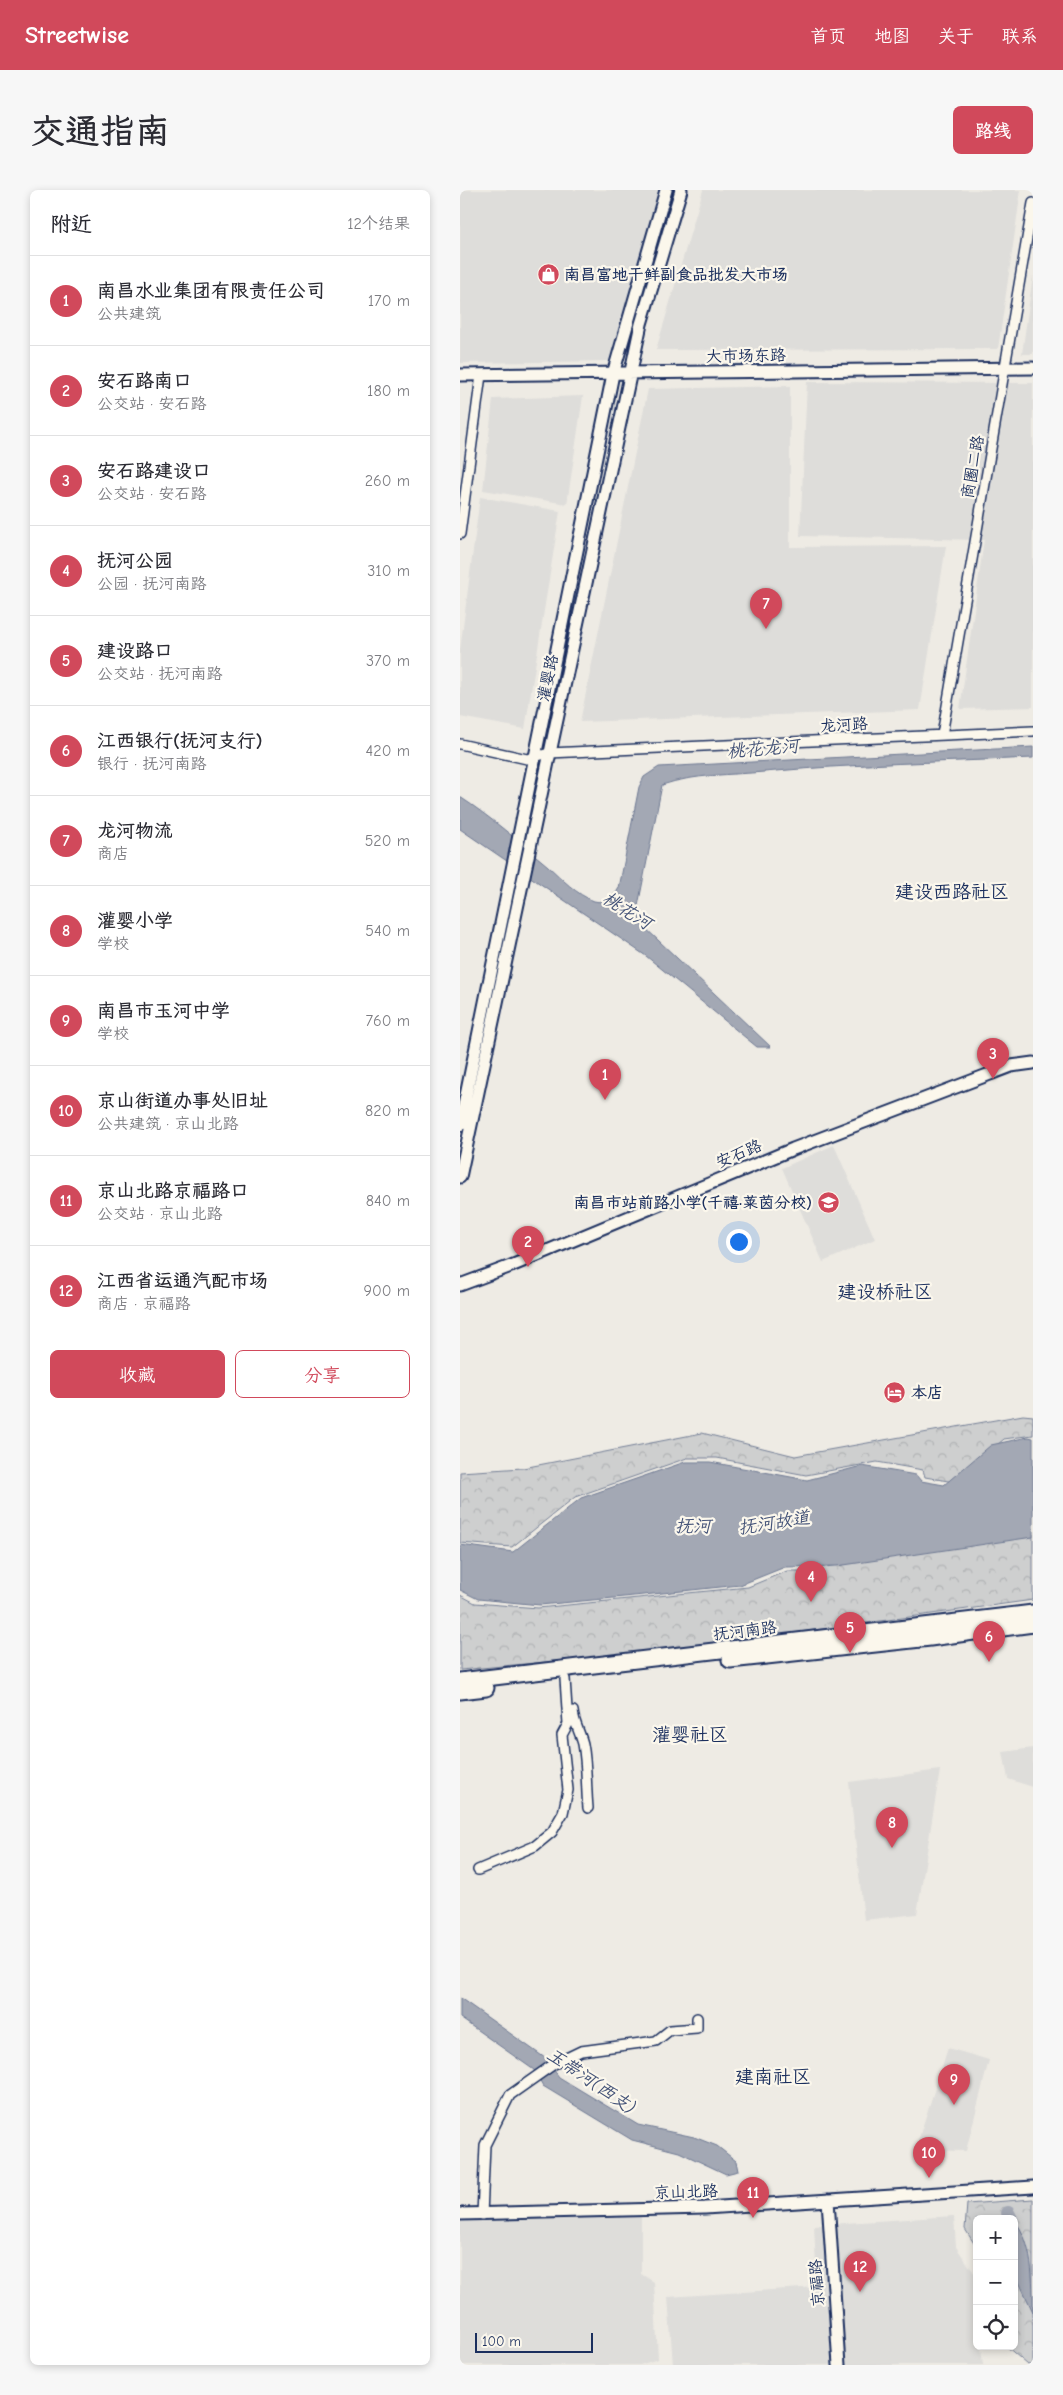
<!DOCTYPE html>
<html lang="zh">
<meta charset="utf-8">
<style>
body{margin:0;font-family:"Comic Neue","LXGW WenKai TC",sans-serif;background:#f7f7f7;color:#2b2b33}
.controls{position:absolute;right:15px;bottom:15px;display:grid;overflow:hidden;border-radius:8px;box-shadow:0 2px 8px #0003}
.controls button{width:45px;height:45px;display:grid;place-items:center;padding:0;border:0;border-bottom:1px solid #e1e1e2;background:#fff;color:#2b2b33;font:25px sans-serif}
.scale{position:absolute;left:15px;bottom:12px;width:118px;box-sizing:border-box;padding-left:5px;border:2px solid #1b2f5e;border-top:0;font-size:14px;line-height:18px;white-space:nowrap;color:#1b2f5e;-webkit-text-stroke:4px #fbf7ec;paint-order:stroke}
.you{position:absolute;left:278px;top:1051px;width:18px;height:18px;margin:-12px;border:4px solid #fff;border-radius:50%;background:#1a73e8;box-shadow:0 0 0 8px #1a73e833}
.badge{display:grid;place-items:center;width:32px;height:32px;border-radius:50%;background:#d1495b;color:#fff;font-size:16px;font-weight:700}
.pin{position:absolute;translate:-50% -41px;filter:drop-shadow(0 1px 2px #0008)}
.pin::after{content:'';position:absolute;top:26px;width:18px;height:15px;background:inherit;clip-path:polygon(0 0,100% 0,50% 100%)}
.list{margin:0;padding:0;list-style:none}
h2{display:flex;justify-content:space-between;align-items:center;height:65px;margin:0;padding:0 20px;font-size:21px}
h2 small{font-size:16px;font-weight:400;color:#7c7c81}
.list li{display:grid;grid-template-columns:32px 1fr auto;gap:15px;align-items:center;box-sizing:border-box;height:90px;padding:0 20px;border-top:1px solid #e1e1e2}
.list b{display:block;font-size:19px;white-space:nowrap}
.list p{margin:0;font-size:16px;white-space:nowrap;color:#7c7c81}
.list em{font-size:16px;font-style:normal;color:#7c7c81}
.actions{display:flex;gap:10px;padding:15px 20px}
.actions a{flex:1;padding:11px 0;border:1px solid #d1495b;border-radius:8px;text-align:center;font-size:18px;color:#d1495b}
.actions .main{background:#d1495b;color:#fff}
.icon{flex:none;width:28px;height:28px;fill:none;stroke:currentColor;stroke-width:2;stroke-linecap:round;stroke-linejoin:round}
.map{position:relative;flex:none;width:573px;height:2175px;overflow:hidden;border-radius:8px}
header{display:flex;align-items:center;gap:30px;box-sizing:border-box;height:70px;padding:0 25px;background:#d1495b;color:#fff}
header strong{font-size:24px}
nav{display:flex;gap:28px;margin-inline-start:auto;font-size:18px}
.intro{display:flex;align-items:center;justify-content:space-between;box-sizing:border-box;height:120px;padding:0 30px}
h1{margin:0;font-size:35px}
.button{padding:12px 22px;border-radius:8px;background:#d1495b;color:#fff;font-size:18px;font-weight:700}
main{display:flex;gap:30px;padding:0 30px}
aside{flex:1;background:#fff;border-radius:8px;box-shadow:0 2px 8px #0003}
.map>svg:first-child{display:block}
</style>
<header>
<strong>Streetwise</strong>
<nav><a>首页</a><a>地图</a><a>关于</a><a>联系</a></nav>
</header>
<div class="intro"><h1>交通指南</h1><a class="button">路线</a></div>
<main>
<aside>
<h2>附近<small>12个结果</small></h2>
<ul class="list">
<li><span class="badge">1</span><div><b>南昌水业集团有限责任公司</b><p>公共建筑</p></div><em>170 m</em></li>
<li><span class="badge">2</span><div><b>安石路南口</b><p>公交站 · 安石路</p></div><em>180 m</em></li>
<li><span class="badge">3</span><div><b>安石路建设口</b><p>公交站 · 安石路</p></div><em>260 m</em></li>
<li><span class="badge">4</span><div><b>抚河公园</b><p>公园 · 抚河南路</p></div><em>310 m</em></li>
<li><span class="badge">5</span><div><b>建设路口</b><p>公交站 · 抚河南路</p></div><em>370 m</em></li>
<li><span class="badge">6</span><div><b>江西银行(抚河支行)</b><p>银行 · 抚河南路</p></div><em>420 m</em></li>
<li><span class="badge">7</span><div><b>龙河物流</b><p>商店</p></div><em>520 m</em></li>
<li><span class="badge">8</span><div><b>灌婴小学</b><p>学校</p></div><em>540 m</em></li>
<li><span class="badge">9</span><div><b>南昌市玉河中学</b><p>学校</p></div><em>760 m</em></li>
<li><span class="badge">10</span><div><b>京山街道办事处旧址</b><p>公共建筑 · 京山北路</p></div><em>820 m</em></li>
<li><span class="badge">11</span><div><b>京山北路京福路口</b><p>公交站 · 京山北路</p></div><em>840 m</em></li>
<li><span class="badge">12</span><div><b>江西省运通汽配市场</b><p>商店 · 京福路</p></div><em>900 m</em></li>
</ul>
<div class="actions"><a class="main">收藏</a><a>分享</a></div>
</aside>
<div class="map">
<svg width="573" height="2175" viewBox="0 0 573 2175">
<defs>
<pattern id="park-crowns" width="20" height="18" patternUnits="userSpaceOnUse" patternTransform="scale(1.25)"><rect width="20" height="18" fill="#cecfcf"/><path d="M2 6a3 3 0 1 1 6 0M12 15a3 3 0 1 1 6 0" fill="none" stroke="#b0b2b4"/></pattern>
</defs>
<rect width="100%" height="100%" fill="#eeebe4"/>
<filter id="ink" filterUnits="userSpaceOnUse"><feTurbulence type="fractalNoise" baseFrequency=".02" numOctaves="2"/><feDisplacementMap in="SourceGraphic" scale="10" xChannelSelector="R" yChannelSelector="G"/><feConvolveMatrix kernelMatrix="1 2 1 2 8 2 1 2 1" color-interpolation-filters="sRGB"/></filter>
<g filter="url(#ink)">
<path fill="#deddda" d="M 0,0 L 198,0 L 152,171 L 0,173 Z
M 243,0 L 561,0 L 538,159 L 196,160 Z
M 573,85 L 573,164 L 562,164 Z
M 347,192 L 573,193 L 573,517 L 500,519 L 524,350 L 340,346 Z
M 330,196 L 330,357 L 486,356 L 460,520 L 120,532 L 188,199 Z
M 123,206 L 107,314 L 23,300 L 33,209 Z
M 20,307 L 100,321 L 65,539 L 0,527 L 0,460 Z
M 374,955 L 415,1049 L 363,1072 L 322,978 Z
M 573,1558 L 573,1597 L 548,1589 L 543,1562 Z
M 480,1580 L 457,1724 L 404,1730 L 389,1592 Z
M 488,1858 L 529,1870 L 506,1961 L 455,1960 Z
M 181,2026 L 181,2084 L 194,2092 L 198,2169 L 180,2175 L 0,2175 L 0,2027 Z
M 494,2026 L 496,2057 L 517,2087 L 517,2156 L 521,2156 L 523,2175 L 213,2175 L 208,2107 L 357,2097 L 354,2035 Z"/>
<path fill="url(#park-crowns)" stroke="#747f96" d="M 563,1225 L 573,1226 L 573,1245 L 544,1249 L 494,1292 L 465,1287 L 463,1280 L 417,1272 L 346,1285 L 257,1268 L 227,1268 L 115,1307 L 52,1357 L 0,1353 L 0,1282 L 63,1278 L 242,1243 L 335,1266 Z
M 573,1344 L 573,1410 L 202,1461 L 0,1480 L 0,1405 L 15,1413 L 78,1418 L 288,1397 L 327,1381 L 341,1381 Z
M 573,2009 L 573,2175 L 568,2175 L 546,2156 L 554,2156 L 554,2029 L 517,2029 L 517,2058 L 505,2039 L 507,2014 Z"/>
<path fill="#a3a8b4" stroke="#6d7892" d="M 573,557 L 573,568 C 483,572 393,574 304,582 C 271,585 234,584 202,595 L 178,716 L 180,733 L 311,857 L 297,857 L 186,766 L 0,639 L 0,607 C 31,627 59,652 88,676 C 101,688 117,705 134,711 C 145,714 154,707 159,698 L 179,597 L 184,587 L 199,577 Z
M 568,1247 L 573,1248 L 573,1347 L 377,1376 L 325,1377 L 280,1395 L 164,1407 L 80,1415 L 18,1409 L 0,1400 L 0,1355 L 53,1362 L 121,1308 L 225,1272 L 250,1272 L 347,1290 L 402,1276 L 456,1285 L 461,1291 L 484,1295 L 531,1255 Z
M 0,1808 L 85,1868 L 99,1887 L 112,1895 L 178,1935 L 234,1947 L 257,1956 L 276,1971 L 278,1981 L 266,1984 L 219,1962 L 172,1950 L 83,1896 L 74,1880 L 0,1828 Z
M 554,2030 C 573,2052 573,2091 573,2122 L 554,2081 Z"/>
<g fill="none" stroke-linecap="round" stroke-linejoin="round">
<path stroke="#a3a8b4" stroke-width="14" d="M 548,2023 L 551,2029"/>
<defs>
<path id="street" d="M 0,344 L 21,185
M 482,545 L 573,13
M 0,554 L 67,569 L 89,563 L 573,541
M 113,1521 C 114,1533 120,1542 123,1554 C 127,1575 126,1597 128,1618
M 18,1680 L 75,1656 L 92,1642 L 103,1623 L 108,1600 L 102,1545 L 108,1534 L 105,1489
M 22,2025 L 25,1955 L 50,1905 L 94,1874 L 121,1861 L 196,1851 L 210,1840 L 237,1838 L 237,1828"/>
<path id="secondary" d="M 0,185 L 573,178
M 0,935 L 153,184 L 206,0
M 0,987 L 181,134 L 221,0
M 0,1095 L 51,1076 L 333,959 L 551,876 L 573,873
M 368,2010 L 379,2175
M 0,2024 L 245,2018 L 573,1997"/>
<path id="highway" d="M 270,1470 L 470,1448 L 573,1434
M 0,1491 L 573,1423
M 0,1501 L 26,1498"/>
</defs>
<use href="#street" stroke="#1b2f5e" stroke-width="12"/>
<use href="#secondary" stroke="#1b2f5e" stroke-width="15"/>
<use href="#highway" stroke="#1b2f5e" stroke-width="19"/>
<use href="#street" stroke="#fbf7ec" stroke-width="9"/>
<use href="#secondary" stroke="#fbf7ec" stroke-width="11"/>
<use href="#highway" stroke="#fbf7ec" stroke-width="15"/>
</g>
</g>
<defs>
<symbol id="shop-disc" viewBox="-11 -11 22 22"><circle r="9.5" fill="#d1495b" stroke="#fbf7ec"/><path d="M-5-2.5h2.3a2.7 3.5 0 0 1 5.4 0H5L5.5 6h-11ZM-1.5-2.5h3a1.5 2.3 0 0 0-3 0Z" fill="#fff"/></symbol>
<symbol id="school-disc" viewBox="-11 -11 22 22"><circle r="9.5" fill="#d1495b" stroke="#fbf7ec"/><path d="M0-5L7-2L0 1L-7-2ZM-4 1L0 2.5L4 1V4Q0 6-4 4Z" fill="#fff"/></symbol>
<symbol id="hotel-disc" viewBox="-11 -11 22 22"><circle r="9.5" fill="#d1495b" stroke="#fbf7ec"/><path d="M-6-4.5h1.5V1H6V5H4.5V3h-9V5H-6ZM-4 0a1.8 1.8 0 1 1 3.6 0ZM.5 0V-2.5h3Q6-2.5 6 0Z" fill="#fff"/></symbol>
</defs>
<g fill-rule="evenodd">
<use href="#shop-disc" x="76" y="72" width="25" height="25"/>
<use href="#school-disc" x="356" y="1000" width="25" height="25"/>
<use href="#hotel-disc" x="422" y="1190" width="25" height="25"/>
</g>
<g text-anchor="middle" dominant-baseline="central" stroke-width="4.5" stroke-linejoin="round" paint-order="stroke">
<g font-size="16" font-weight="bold" fill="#1b2f5e" stroke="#fbf7ec" text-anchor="start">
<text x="104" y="85">南昌富地干鲜副食品批发大市场</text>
<text x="352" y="1013" text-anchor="end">南昌市站前路小学(千禧·莱茵分校)</text>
<text x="451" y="1203">本店</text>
</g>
<g font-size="16" fill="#1b2f5e" stroke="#fbf7ec">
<text transform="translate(286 166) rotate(-1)">大市场东路</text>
<text transform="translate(513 277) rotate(-80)">商圈二路</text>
<text transform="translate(88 488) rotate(-78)">灌婴路</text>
<text transform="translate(384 535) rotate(-3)">龙河路</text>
<text transform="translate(279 964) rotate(-23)">安石路</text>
<text transform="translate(285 1441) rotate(-7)">抚河南路</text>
<text transform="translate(226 2002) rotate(-2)">京山北路</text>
<text transform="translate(357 2093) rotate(-94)">京福路</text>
</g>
<g font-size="18" font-style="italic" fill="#445378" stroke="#fbf7ec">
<text transform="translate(303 559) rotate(-5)">桃花龙河</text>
<text transform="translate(167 721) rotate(32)">桃花河</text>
<text transform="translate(314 1333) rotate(-9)">抚河故道</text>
<text x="233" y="1336">抚河</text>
<text transform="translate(131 1891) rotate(34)">玉带河(西支)</text>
</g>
<g font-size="19" fill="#1b2f5e" stroke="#fbf7ec">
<text x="492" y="702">建设西路社区</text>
<text x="425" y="1102">建设桥社区</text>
<text x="230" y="1545">灌婴社区</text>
<text x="313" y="1887">建南社区</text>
</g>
</g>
</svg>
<div class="controls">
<button>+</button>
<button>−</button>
<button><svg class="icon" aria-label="locate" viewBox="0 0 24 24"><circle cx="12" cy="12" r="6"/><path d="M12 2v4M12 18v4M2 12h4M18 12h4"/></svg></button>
</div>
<div class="scale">100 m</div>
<div class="you"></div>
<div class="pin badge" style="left:145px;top:910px">1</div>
<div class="pin badge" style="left:68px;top:1077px">2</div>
<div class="pin badge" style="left:533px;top:889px">3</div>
<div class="pin badge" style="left:351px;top:1412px">4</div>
<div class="pin badge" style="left:390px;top:1463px">5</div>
<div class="pin badge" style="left:529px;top:1472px">6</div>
<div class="pin badge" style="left:306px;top:439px">7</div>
<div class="pin badge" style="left:432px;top:1658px">8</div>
<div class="pin badge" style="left:494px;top:1915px">9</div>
<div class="pin badge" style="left:469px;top:1988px">10</div>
<div class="pin badge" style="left:293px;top:2028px">11</div>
<div class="pin badge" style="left:400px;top:2102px">12</div>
</div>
</main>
